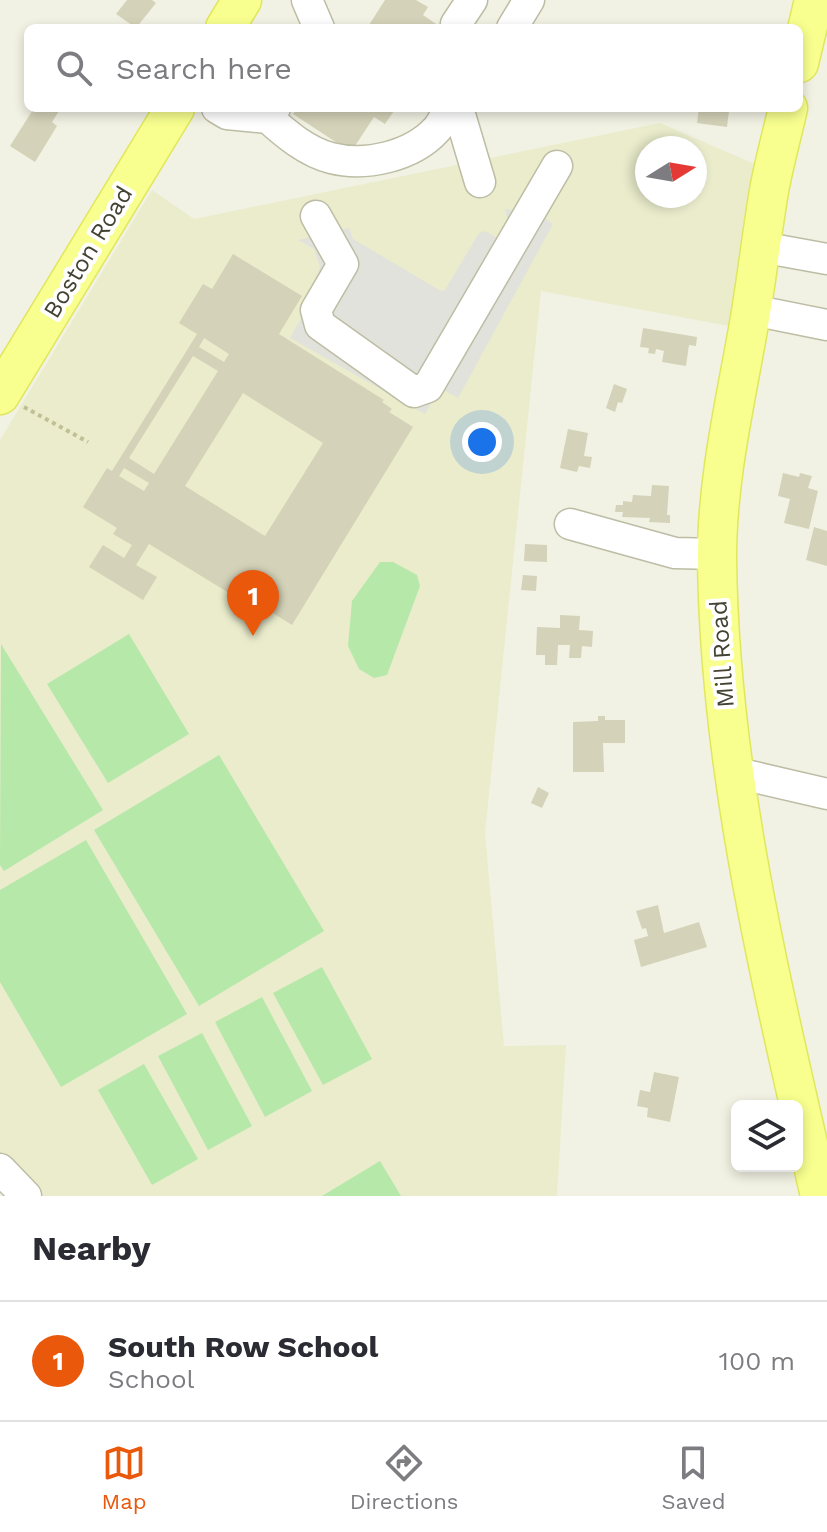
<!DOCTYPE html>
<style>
body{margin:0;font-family:"Work Sans",sans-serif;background:#f7f7f7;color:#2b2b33}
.controls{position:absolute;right:24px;bottom:24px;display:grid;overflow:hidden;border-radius:12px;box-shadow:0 4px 12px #0003}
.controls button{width:72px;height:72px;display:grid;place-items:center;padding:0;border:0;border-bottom:2px solid #e1e1e2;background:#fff;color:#2b2b33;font:40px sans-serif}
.compass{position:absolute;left:635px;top:136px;width:72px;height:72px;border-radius:50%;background:#fff;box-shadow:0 4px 12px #0003;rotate:79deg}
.you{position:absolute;left:482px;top:442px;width:28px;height:28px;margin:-20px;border:6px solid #fff;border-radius:50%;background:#1a73e8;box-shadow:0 0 0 12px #1a73e833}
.badge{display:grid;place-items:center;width:52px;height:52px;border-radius:50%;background:#ea580c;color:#fff;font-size:26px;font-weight:700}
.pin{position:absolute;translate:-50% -66px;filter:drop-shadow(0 2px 4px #0008)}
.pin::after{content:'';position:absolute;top:42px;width:28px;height:24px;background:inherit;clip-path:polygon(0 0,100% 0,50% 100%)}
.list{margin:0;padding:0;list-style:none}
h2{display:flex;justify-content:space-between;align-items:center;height:104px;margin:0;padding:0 32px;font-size:34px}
h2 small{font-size:26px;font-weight:400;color:#7c7c81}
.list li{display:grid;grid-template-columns:52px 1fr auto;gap:24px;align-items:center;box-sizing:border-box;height:120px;padding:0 32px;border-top:2px solid #e1e1e2}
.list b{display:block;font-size:30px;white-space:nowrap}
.list p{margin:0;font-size:26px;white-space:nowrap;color:#7c7c81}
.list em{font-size:26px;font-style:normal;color:#7c7c81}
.icon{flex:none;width:44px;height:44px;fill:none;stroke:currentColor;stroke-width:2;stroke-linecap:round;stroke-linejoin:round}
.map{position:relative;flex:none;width:827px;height:1196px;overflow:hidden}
.search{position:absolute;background:#fff;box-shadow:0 4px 12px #0003;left:24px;right:24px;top:24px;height:88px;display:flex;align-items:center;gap:20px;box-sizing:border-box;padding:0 28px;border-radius:12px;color:#7c7c81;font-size:30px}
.sheet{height:224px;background:#fff}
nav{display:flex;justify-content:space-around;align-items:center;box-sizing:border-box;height:112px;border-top:2px solid #e1e1e2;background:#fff;font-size:22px;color:#7c7c81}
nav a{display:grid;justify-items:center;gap:4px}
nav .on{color:#ea580c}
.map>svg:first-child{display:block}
</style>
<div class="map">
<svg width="827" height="1196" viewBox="0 0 827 1196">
<rect width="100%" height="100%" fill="#f1f2e3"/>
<path fill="#eaeccc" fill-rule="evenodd" d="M 660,123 L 757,165 L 729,326 L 541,291 L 485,833 L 504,1046 L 566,1045 L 557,1196 L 42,1196 L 0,1157 L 0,440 L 152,190 L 194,219 ZM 647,148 L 695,148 L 695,196 L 647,196 Z"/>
<path fill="#b6e8aa" d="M 380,562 L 393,562 L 417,575 L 420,586 L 387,675 L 374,678 L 359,669 L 348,646 L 352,601 Z
M 129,634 L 189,734 L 108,783 L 47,684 Z
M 1,644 L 103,810 L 4,871 L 0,865 Z
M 219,755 L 324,931 L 199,1006 L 94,830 Z
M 86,840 L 187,1014 L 61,1087 L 0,982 L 0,890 Z
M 322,967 L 372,1059 L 323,1085 L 273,993 Z
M 262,997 L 312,1091 L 265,1117 L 215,1022 Z
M 202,1033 L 252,1126 L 208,1150 L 158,1056 Z
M 144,1064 L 198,1159 L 152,1185 L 98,1090 Z
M 380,1161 L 401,1196 L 322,1196 Z"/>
<path fill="#e2e2dc" d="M 505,209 L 540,215 L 553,224 L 458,398 L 440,388 L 425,414 L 290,338 L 309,304 L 306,302 L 320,267 L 314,249 L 298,240 L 349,228 L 353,239 L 441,291 L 445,290 L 479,233 L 485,231 L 497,238 L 503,233 L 508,221 Z"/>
<path fill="#d4d2b8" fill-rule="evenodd" d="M 127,0 L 152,0 L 156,3 L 136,28 L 116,14 Z
M 385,0 L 416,0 L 428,7 L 423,15 L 442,28 L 367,28 Z
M 34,108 L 61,108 L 52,122 L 57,126 L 35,162 L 10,146 Z
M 297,108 L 396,108 L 385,124 L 374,117 L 351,152 L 293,114 Z
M 699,108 L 726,108 L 729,111 L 727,127 L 697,123 Z
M 233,254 L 302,296 L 279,334 L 384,400 L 382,402 L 392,409 L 389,412 L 413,427 L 292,625 L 260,605 L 257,610 L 149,544 L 136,565 L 157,577 L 143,600 L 89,567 L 103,545 L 124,558 L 132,545 L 113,534 L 117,528 L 83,507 L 107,468 L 112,471 L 197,334 L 179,323 L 203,284 L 212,289 ZM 204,338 L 229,354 L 224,362 L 199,347 ZM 193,356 L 218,371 L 154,474 L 129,458 ZM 243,393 L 323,443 L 265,536 L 185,486 ZM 124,468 L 149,483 L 144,491 L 119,476 Z
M 643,328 L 697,337 L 696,346 L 689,345 L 686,366 L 662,362 L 664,351 L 656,349 L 655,354 L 648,353 L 649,348 L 640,347 Z
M 614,384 L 627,389 L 622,403 L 618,402 L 615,412 L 606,408 Z
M 568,429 L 588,433 L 584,456 L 592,457 L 590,468 L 579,466 L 577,472 L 560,468 Z
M 783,473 L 799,477 L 800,473 L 812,476 L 808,488 L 818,491 L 809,529 L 784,523 L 790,499 L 778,496 Z
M 652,485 L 669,486 L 667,515 L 670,515 L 670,523 L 649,522 L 650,518 L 622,517 L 623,512 L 615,512 L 616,505 L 623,505 L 623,501 L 632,502 L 633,495 L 651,496 Z
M 814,527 L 827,531 L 827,566 L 806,560 Z
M 525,544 L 547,545 L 547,562 L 524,561 Z
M 523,575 L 537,576 L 536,591 L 521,590 Z
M 560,615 L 580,616 L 579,630 L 593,631 L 592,647 L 582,646 L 581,658 L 569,658 L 570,645 L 558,645 L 557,665 L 545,665 L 545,655 L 536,655 L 537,627 L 560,628 Z
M 598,716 L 605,716 L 605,720 L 625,720 L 625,743 L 603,743 L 604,772 L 573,772 L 573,722 L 598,721 Z
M 538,787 L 549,793 L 542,808 L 531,803 Z
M 658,905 L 664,933 L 699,922 L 707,947 L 641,967 L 634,940 L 648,936 L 646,928 L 642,929 L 636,911 Z
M 654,1072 L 679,1077 L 670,1122 L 647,1117 L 648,1108 L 637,1106 L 640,1090 L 650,1092 Z"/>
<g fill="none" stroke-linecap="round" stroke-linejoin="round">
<defs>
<path id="minor" d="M 307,0 L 319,28
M 458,28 L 456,24 L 472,0
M 512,28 L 529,0
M 217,108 L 227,114 L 268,118 L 275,108
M 458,108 L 480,182
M 268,118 C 286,134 307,152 331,158 C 366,167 412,156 436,130 C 442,124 445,115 449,108
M 316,216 L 343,264 L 316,310 L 320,325 L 414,392 L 428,387 L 557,166
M 761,247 L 827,259
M 752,310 L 827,325
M 570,524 L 675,553 L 717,554
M 733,772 L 827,794
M 0,1169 L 26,1196"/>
<path id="major" d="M 225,28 L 242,0
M 799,63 L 814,0
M 788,108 C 782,135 774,163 769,191 C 761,238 756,287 747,335 C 734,408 717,482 717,557 C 719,772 772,986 820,1196
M 0,395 L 175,108"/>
</defs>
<use href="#minor" stroke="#bdbda5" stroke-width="33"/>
<use href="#major" stroke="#e0e75c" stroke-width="41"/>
<path stroke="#c0bf96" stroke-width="4" stroke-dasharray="4 4" stroke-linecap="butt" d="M 24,407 L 88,442"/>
<use href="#minor" stroke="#fff" stroke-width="30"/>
<use href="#major" stroke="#f8ff8f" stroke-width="38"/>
</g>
<g text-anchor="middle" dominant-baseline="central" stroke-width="8" stroke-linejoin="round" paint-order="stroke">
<g font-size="24" fill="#444333" stroke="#fff">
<text transform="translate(88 252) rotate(-59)">Boston Road</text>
<text transform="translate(722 654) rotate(-94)">Mill Road</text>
</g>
</g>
</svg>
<div class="controls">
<button><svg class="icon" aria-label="layers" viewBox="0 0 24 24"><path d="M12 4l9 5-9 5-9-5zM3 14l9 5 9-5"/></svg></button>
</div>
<svg class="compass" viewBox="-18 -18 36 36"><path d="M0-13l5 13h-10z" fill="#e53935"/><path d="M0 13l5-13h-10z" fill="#7c7c81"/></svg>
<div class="you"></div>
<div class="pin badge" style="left:253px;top:636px">1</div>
<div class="search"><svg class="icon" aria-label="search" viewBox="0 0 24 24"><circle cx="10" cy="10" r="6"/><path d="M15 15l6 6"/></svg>Search here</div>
</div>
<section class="sheet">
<h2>Nearby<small></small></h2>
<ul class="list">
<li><span class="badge">1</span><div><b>South Row School</b><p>School</p></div><em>100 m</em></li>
</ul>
</section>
<nav>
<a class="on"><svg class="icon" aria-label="map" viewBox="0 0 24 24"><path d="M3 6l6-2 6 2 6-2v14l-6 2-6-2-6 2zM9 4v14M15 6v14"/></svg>Map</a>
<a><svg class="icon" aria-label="directions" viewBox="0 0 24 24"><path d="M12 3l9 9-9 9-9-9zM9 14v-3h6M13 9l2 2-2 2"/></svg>Directions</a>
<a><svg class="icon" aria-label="saved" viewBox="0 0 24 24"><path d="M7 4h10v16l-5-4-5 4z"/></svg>Saved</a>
</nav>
